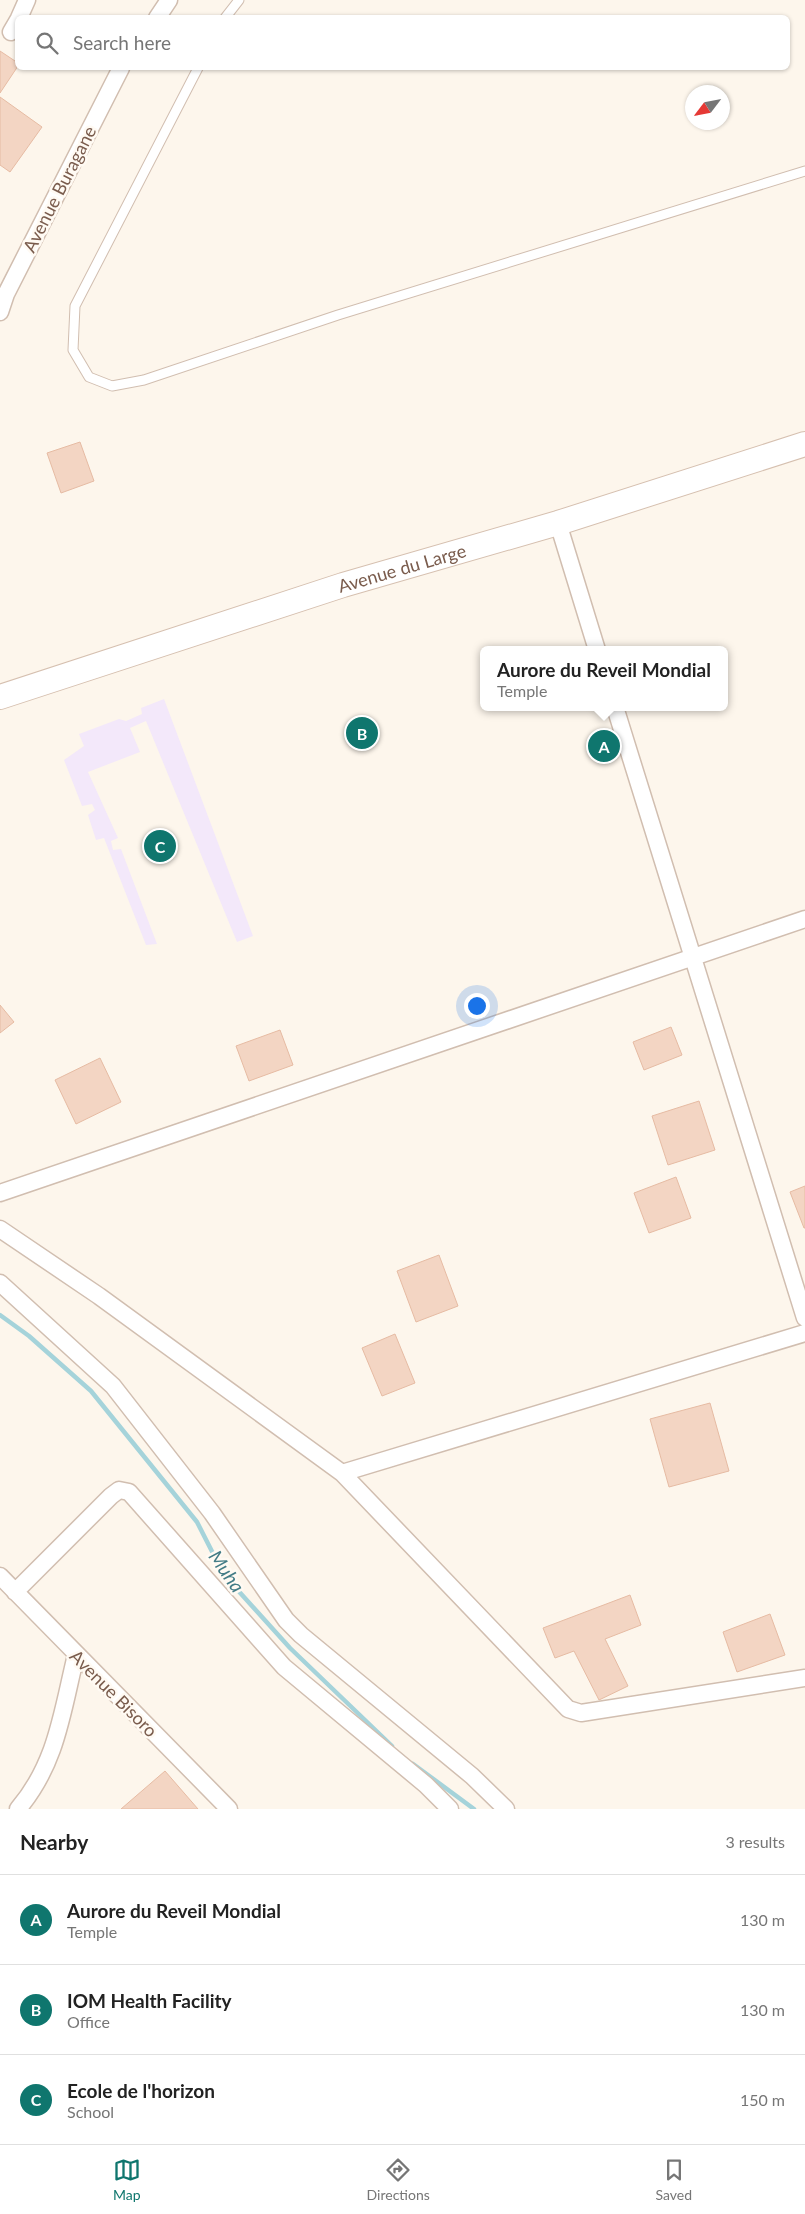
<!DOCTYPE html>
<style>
body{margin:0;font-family:Lato,sans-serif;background:#f6f6f6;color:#222}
.compass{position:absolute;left:685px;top:85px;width:45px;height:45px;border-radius:50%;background:#fff;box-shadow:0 1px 4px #0004;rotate:238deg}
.you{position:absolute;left:476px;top:1005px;width:18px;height:18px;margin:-12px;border:4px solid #fff;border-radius:50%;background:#1a73e8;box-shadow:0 0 0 8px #1a73e833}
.badge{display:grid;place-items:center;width:32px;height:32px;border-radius:50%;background:#0f766e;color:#fff;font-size:16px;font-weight:700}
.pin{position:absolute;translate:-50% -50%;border:2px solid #fff;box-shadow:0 1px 5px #0006}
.popup{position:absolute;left:480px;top:646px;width:248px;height:65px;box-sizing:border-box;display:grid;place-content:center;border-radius:8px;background:#fff;filter:drop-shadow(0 1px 4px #0005);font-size:16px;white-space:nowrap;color:#767676}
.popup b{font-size:19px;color:#222}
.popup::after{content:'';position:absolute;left:50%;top:100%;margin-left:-10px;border:10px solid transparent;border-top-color:#fff}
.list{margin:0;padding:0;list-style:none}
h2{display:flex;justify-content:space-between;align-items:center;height:65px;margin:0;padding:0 20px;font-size:21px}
h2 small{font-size:16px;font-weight:400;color:#767676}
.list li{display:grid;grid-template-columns:32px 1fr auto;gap:15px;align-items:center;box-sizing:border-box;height:90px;padding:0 20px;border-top:1px solid #e0e0e0}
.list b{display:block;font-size:19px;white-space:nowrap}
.list p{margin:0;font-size:16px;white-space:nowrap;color:#767676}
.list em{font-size:16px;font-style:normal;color:#767676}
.icon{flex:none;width:28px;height:28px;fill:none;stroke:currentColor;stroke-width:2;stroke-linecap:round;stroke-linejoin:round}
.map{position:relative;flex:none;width:805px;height:1809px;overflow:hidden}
.search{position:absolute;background:#fff;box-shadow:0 1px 4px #0004;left:15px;right:15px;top:15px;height:55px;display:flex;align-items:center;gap:12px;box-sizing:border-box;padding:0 18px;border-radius:8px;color:#767676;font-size:19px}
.sheet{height:335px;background:#fff}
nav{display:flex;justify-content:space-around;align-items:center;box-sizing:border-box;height:70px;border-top:1px solid #e0e0e0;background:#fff;font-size:14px;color:#767676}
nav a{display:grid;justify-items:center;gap:2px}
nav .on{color:#0f766e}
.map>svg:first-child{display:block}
</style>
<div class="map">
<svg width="805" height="1809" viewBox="0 0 805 1809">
<rect width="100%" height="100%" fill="#fdf6ec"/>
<path fill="#f3e8fa" d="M 164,699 L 253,936 L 237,942 L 146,721 L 130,728 L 140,752 L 88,772 L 118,838 L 111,841 L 113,850 L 121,849 L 157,944 L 146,945 L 104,838 L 96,840 L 88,815 L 95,810 L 92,804 L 82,806 L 64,760 L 84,746 L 79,734 L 119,719 L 126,721 L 142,714 L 141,708 Z"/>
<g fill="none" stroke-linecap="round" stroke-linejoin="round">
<path stroke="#a5d3da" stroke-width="4.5" d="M 0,1315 L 29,1336 L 91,1391 L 197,1522 L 224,1575 L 290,1648 L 392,1746
M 413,1764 L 474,1809"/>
</g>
<path fill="#f3d5c3" stroke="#e6bba3" d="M 0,51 L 18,63 L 18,66 L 0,93 Z
M 0,97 L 42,127 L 10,172 L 0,165 Z
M 80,442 L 94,481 L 61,493 L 47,453 Z
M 0,1005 L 14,1022 L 0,1033 Z
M 671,1027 L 682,1055 L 644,1070 L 633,1042 Z
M 280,1030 L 293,1065 L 249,1081 L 236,1046 Z
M 100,1058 L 121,1102 L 76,1124 L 55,1080 Z
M 699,1101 L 715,1150 L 668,1165 L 652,1116 Z
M 676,1177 L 691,1218 L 649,1233 L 634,1193 Z
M 805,1186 L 805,1228 L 804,1228 L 790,1192 Z
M 439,1255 L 458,1306 L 416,1322 L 397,1271 Z
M 395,1334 L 415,1383 L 382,1396 L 362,1348 Z
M 710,1403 L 729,1471 L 669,1487 L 650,1419 Z
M 630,1595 L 641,1625 L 605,1639 L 628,1686 L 599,1700 L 574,1651 L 555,1658 L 543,1628 Z
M 770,1614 L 785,1655 L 737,1672 L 723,1632 Z
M 165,1771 L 198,1809 L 121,1809 Z"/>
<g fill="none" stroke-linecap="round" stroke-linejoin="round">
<defs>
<path id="lane" d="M 225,18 L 239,0
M 198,68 L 75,306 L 73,350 L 89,377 L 112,386 L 144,380 L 338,315 L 805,171"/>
<path id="street" d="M 19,18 L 27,0
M 157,18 L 169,0
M 11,32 L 18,20
M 0,312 L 6,294 L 121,68
M 558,523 L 597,650
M 615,707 L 805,1318
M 0,1193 L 805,919
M 0,1229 L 99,1296 L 342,1473 L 568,1709 L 581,1713 L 805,1678
M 0,1283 L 113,1386 L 212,1513 L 286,1620 L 301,1635 L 472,1776 L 506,1809
M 342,1473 L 805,1333
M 0,1576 L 229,1809
M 15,1592 L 111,1496 L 119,1490 L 129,1492 L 284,1667 L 426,1785 L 450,1809
M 18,1809 C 57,1763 62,1712 76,1655"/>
<g id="secondary">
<path id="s1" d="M 0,697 L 343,585 L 558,523 L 805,444"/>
</g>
</defs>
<use href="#lane" stroke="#d1beb0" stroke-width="11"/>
<use href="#street" stroke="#d1beb0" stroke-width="19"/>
<use href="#secondary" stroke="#d6c0b0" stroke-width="26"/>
<use href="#lane" stroke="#fff" stroke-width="9"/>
<use href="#street" stroke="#fff" stroke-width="16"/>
<use href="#secondary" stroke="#fff" stroke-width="24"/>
</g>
<g text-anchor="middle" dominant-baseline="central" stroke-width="5" stroke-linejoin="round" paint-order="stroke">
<g font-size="18" fill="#7a5c4d" stroke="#fffaf3">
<text transform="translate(59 189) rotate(-63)">Avenue Buragane</text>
<text stroke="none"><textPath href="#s1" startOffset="422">Avenue du Large</textPath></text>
<text transform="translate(114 1693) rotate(45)">Avenue Bisoro</text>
</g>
<g font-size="19" font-style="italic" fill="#437c86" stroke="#fffaf3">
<text transform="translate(227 1571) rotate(55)">Muha</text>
</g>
</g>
</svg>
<svg class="compass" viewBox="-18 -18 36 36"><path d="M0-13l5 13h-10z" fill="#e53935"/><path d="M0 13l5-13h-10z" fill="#767676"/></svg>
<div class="you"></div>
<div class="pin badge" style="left:604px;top:746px">A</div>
<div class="popup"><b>Aurore du Reveil Mondial</b>Temple</div>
<div class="pin badge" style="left:362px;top:733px">B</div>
<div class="pin badge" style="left:160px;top:846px">C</div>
<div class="search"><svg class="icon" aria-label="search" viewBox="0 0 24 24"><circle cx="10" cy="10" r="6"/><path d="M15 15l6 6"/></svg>Search here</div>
</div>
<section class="sheet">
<h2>Nearby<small>3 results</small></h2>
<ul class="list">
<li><span class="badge">A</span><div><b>Aurore du Reveil Mondial</b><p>Temple</p></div><em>130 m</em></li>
<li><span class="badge">B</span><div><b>IOM Health Facility</b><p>Office</p></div><em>130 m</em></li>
<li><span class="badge">C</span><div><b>Ecole de l'horizon</b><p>School</p></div><em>150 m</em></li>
</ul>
</section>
<nav>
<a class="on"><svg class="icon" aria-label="map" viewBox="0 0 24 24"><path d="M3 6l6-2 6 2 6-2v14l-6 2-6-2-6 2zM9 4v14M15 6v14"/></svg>Map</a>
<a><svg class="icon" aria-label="directions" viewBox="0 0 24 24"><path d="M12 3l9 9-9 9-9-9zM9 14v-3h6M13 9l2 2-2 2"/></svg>Directions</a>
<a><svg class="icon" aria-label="saved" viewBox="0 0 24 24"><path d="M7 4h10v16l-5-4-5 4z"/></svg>Saved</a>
</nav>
